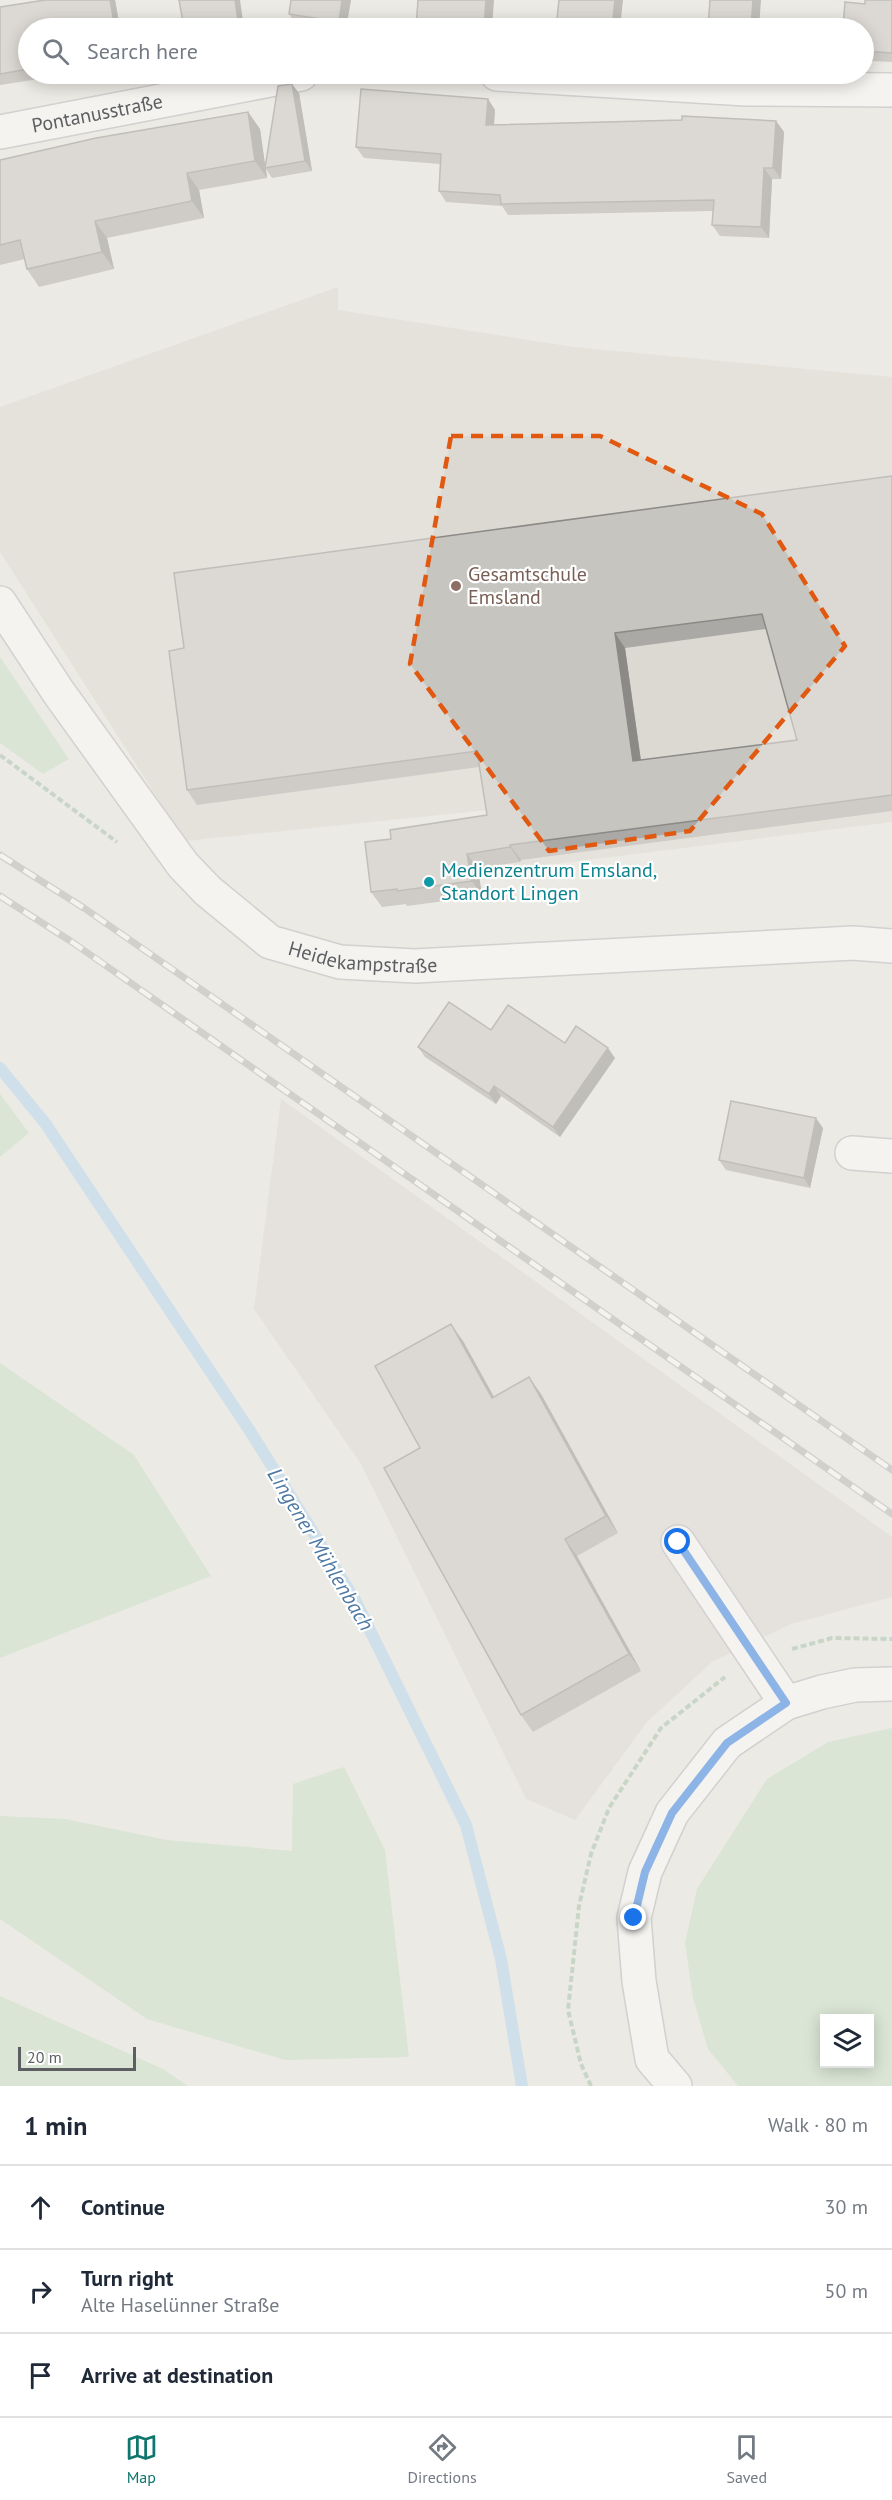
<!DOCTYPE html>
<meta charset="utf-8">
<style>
body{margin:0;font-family:"PT Sans",sans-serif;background:#f6f6f7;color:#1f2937}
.controls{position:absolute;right:18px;bottom:18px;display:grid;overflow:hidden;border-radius:0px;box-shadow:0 3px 15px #0003}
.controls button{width:54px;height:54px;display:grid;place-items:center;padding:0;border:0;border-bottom:2px solid #e0e1e3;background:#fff;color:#1f2937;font:30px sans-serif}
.scale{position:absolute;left:18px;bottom:15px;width:118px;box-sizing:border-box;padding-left:6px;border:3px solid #5c5e62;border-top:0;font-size:16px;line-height:21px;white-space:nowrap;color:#5c5e62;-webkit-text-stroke:4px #fff;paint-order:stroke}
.stop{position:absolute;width:18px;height:18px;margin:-14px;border:4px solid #1a73e8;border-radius:50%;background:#fff}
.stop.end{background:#1a73e8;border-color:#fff;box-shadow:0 2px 6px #0008}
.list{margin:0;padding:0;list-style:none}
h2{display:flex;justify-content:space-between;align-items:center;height:78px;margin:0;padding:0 24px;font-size:26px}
h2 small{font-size:20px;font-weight:400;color:#747a83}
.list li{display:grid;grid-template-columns:39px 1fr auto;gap:18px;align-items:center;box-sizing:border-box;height:84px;padding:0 24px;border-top:2px solid #e0e1e3}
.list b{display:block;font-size:22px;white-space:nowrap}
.list p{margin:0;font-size:20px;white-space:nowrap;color:#747a83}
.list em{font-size:20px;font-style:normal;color:#747a83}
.icon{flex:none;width:33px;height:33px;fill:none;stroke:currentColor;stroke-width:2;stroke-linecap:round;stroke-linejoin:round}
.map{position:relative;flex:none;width:892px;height:2086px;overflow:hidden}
.search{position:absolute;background:#fff;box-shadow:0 3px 15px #0003;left:18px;right:18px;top:18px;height:66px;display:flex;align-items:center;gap:15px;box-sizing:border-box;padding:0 21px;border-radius:33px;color:#747a83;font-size:22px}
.sheet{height:330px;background:#fff}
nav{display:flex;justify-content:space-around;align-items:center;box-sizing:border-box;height:84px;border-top:2px solid #e0e1e3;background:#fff;font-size:16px;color:#747a83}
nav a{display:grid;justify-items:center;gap:3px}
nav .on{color:#0f766e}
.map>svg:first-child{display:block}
</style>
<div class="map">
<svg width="892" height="2086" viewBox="0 0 892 2086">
<rect width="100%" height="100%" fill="#eceae4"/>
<path fill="#dbd9d6" d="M 281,1099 L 892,1537 L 892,1597 L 791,1624 L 712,1662 L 647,1722 L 575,1820 L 526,1799 L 361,1464 L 254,1309 Z"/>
<path fill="#dcd9d2" d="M 338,287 L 338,310 L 574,347 L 892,377 L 892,822 L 505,870 L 498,809 L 185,841 L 0,552 L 0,407 Z"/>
<path fill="#c3e0c3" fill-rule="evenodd" d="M 0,657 L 69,759 L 43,774 L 0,743 Z
M 0,1094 L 29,1133 L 0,1157 Z
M 0,1363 L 134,1455 L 211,1576 L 0,1658 Z
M 892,1728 L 892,2086 L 738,2086 L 708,2049 L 693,1998 L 685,1943 L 697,1889 L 767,1779 L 828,1742 ZM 870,2018 L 870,2064 L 824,2064 L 824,2018 Z
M 344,1767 L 385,1850 L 409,2057 L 285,2060 L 147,2019 L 0,1919 L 0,1816 L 65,1819 L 167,1840 L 292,1851 L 293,1784 Z
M 0,1996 L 163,2069 L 188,2086 L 0,2086 Z"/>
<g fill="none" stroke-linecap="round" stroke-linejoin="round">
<path stroke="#acd5f3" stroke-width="12" d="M 0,1068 L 45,1123 L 250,1431 L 355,1600 L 466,1825 L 501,1959 L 522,2086"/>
<defs>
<g id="minor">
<path d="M 497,74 L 746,89 L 892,90"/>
<path id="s1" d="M 0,132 L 301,74"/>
<path id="s2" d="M 0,603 L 59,693 L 183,865 L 208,891 L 270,942 L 340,962 L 415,966 L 853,943 L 892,946"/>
<path d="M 852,1153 L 892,1156"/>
<path d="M 678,1542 L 786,1703"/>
<path d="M 675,2086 L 652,2059 L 639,1981 L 634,1918 L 645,1872 L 672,1813 L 727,1743 L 786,1703 L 822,1692 L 855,1685 L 892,1684"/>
</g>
</defs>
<use href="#minor" stroke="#b1b3b7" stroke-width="36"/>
<path stroke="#9cbfa5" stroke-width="4" stroke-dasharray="6 3" stroke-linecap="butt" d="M 0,755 L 117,842
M 792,1649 L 832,1638 L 892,1639
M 591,2086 L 581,2064 L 568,2010 L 579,1906 L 591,1854 L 609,1808 L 661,1728 L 725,1677"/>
<use href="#minor" stroke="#fff" stroke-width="33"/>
<defs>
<path id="rail" d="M 0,855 L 84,908 L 892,1470
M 0,896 L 72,942 L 892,1514"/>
</defs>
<use href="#rail" stroke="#b1b2b2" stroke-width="7"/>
<use href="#rail" stroke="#fff" stroke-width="4.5" stroke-dasharray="14" stroke-linecap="butt"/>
</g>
<path fill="#aba9a5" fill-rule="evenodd" d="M 45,0 L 115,0 L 120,28 L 28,28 L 28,74 L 71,74 L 0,85 L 0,7 Z
M 291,0 L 351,0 L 346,28 L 324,28 L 296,24 L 289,14 Z
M 892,0 L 892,62 L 871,61 L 864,51 L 864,28 L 865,4 Z
M 299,93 L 312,171 L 272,178 L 266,169 L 267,178 L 199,190 L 204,218 L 107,238 L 114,269 L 39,287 L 27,269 L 25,259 L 0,265 L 0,160 L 248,112 L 260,129 L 265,166 Z
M 488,99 L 495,110 L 494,125 L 776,121 L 784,132 L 781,179 L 772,179 L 769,238 L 720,236 L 712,225 L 713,211 L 508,215 L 502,206 L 446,202 L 439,191 L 440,164 L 364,158 L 356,147 Z
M 892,476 L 892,811 L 521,860 L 520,862 L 478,868 L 482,896 L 407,906 L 406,904 L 382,907 L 371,892 L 391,839 L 487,815 L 479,767 L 197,805 L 187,790 L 184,648 ZM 766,629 L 797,740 L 641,760 L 625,648 Z
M 491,1030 L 565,1043 L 615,1058 L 560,1137 L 501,1096 L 496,1104 L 425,1057 L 418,1047 Z
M 823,1128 L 810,1188 L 726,1170 L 719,1160 Z
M 463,1341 L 494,1397 L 541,1394 L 618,1533 L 577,1556 L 641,1671 L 533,1732 L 521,1715 L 420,1448 Z"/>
<path fill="#8b8a86" d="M 110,0 L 115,0 L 120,28 L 115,28 Z
M 235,0 L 240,0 L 244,28 L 240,28 L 239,27 Z
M 342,0 L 351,0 L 346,28 L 343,28 L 339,22 Z
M 486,0 L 494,0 L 492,28 L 484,28 Z
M 615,0 L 623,0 L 620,28 L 612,28 Z
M 753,0 L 761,0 L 759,28 L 751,28 Z
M 292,84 L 299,93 L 312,171 L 305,161 Z
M 488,99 L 495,110 L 493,136 L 486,125 Z
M 248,112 L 260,129 L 267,178 L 255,161 Z
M 776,121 L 784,132 L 781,179 L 773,168 Z
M 764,168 L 772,179 L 769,238 L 761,227 Z
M 187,173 L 199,190 L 204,218 L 192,201 Z
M 95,221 L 107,238 L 114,269 L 102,252 Z
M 615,633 L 625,648 L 643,776 L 633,761 Z
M 510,845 L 521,860 L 520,862 L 510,847 Z
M 467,854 L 478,868 L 482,896 L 472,881 Z
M 608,1048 L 615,1058 L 560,1137 L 553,1127 Z
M 494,1086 L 501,1096 L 496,1104 L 489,1094 Z
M 816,1118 L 823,1128 L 810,1188 L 804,1178 Z
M 451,1324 L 463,1341 L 504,1415 L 492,1398 Z
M 529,1377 L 541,1394 L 618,1533 L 606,1516 Z
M 565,1539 L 577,1556 L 641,1671 L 629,1654 Z"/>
<path fill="#c7c5c0" stroke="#8b8a86" stroke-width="1.5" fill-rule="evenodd" d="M 45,0 L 110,0 L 115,28 L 28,28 L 28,69 L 0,74 L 0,7 Z
M 179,0 L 235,0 L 239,27 L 227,28 L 184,28 Z
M 291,0 L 342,0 L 339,22 L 289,14 Z
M 418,0 L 486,0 L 484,28 L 416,28 Z
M 559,0 L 615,0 L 612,28 L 556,28 Z
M 710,0 L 753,0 L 751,28 L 708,28 Z
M 865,0 L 892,0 L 892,53 L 864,51 L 865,37 L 864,36 L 864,28 L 843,28 L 845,2 L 865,4 Z
M 292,84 L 305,161 L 265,168 L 278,86 Z
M 361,89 L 488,99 L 486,125 L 682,120 L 682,116 L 776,121 L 773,168 L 764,168 L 761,227 L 712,225 L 714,200 L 501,204 L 500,195 L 439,191 L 441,154 L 356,147 Z
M 248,112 L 255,161 L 187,173 L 192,201 L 95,221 L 102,252 L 27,269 L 20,240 L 0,245 L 0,160 L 96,138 Z
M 892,476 L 892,795 L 510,845 L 510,847 L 467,854 L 472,881 L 397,891 L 397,889 L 371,892 L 365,842 L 391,839 L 390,830 L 487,815 L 477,751 L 187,790 L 169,651 L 184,648 L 174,573 ZM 762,614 L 797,740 L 633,761 L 615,633 Z
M 449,1002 L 491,1030 L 508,1005 L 565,1043 L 576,1026 L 608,1048 L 553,1127 L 494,1086 L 489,1094 L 418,1047 Z
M 731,1101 L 816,1118 L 804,1178 L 719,1160 Z
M 451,1324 L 492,1398 L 529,1377 L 606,1516 L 565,1539 L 629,1654 L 521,1715 L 384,1468 L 420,1448 L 375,1366 Z"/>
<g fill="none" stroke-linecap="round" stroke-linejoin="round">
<path stroke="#1a73e8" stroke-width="8" d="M 634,1918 L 645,1872 L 672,1813 L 727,1743 L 786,1703 L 678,1542"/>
</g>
<path d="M0 0H892V2086H0ZM 451,436 L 600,436 L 762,514 L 845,646 L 690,831 L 549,851 L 410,664 Z" fill="#eceae4" fill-opacity=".55" fill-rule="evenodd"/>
<path fill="none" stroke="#e15910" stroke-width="4.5" stroke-dasharray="12 8" stroke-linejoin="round" d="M 451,436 L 600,436 L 762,514 L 845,646 L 690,831 L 549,851 L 410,664 Z"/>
<circle fill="#8d6e63" stroke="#fff" stroke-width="2" cx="456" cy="586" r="6"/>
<circle fill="#0f9aa8" stroke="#fff" stroke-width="2" cx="429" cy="882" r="6"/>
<g text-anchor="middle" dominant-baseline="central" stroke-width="4.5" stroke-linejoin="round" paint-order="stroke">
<g font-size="20" fill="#5c5e62" stroke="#fff">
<text stroke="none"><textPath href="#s1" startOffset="99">Pontanusstraße</textPath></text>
<text stroke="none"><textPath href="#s2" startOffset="531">Heidekampstraße</textPath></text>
</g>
<g font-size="20" fill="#785e54" stroke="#fff" text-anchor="start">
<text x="468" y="574">Gesamtschule<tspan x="468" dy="23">Emsland</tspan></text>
</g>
<g font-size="20" fill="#0d838f" stroke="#fff" text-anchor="start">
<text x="441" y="870">Medienzentrum Emsland,<tspan x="441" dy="23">Standort Lingen</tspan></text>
</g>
<g font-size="21" font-style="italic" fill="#4c77a3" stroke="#fff">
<text transform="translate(321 1549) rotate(59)">Lingener Mühlenbach</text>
</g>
</g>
</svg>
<div class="controls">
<button><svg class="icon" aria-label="layers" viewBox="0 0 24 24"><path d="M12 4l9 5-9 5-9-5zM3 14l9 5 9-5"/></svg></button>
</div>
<div class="scale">20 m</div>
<div class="stop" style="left:678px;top:1542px"></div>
<div class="stop end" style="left:634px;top:1918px"></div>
<div class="search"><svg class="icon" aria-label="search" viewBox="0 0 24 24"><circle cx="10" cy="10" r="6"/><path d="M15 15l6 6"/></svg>Search here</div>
</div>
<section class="sheet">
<h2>1 min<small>Walk · 80 m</small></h2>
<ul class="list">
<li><svg class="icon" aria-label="ahead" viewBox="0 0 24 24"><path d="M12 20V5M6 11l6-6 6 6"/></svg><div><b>Continue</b></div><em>30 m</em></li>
<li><svg class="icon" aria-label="right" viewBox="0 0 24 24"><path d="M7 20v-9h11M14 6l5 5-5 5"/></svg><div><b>Turn right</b><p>Alte Haselünner Straße</p></div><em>50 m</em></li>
<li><svg class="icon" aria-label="arrive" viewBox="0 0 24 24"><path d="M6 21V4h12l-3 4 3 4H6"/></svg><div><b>Arrive at destination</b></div></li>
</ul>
</section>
<nav>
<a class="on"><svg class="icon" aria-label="map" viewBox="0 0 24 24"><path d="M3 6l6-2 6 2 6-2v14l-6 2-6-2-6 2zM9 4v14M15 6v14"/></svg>Map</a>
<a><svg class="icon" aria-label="directions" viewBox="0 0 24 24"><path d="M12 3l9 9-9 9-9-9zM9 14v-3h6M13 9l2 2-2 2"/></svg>Directions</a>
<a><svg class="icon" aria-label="saved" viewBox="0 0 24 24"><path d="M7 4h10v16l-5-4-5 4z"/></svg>Saved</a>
</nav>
